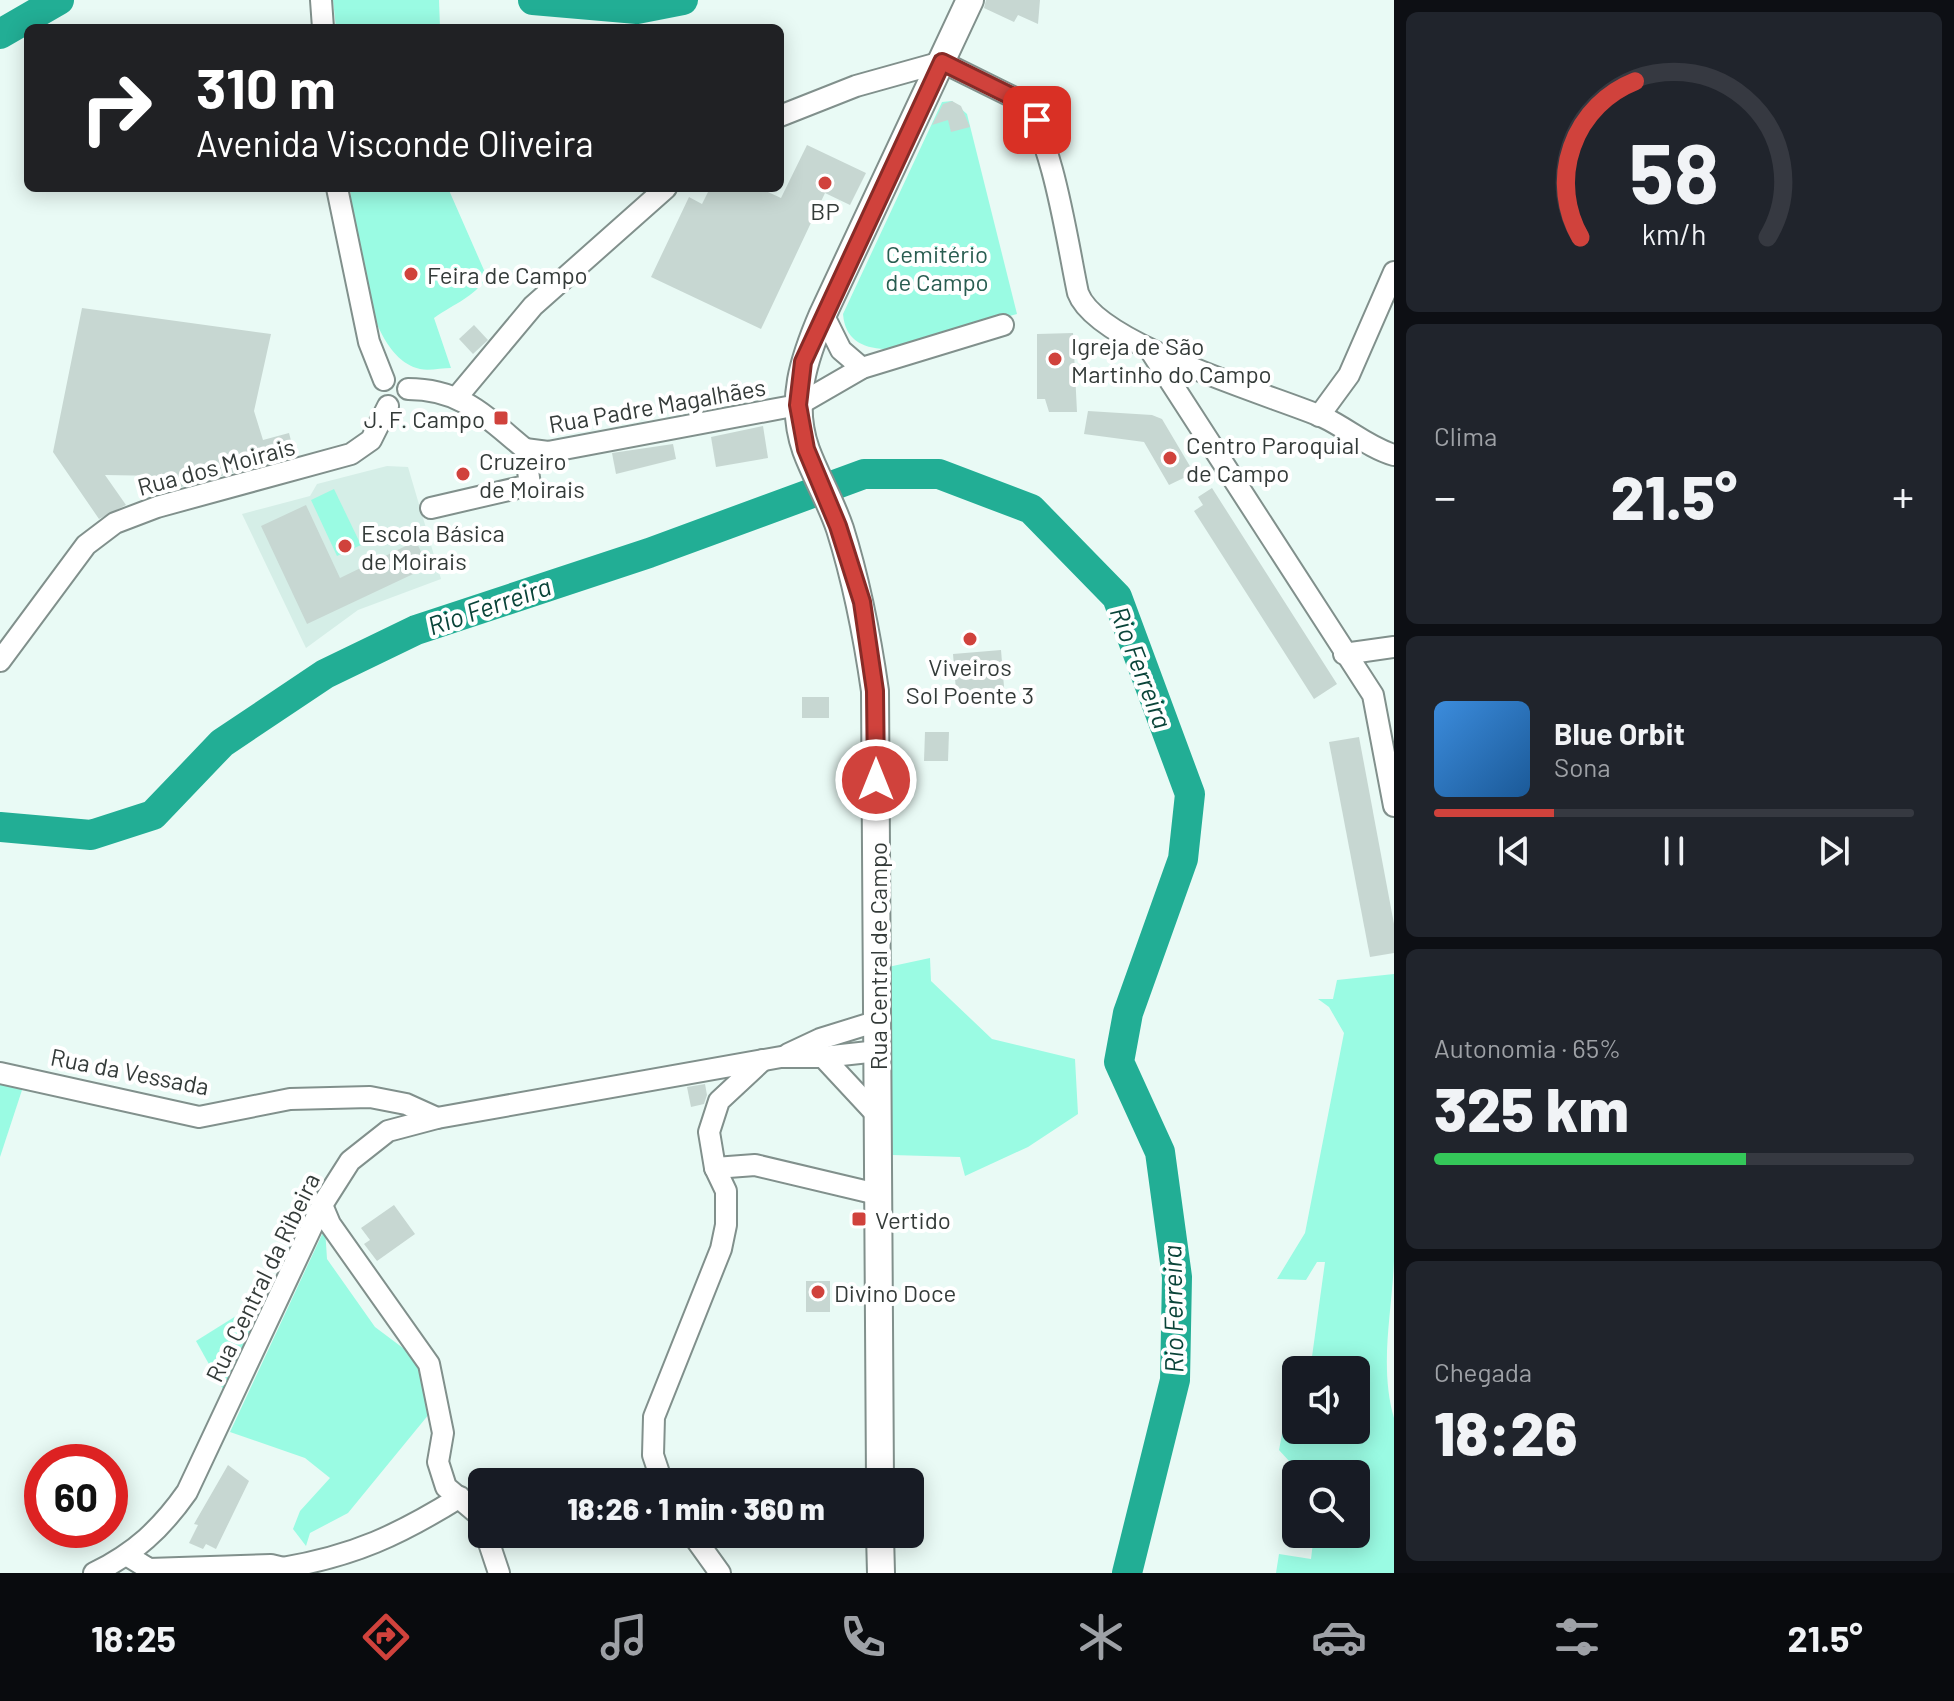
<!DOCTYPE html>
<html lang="pt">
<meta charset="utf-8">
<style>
body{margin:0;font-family:Barlow,sans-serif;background:#20242c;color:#f1f3f6;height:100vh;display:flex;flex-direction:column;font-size:30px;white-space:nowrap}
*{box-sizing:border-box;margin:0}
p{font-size:26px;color:#9ea1a6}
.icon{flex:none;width:44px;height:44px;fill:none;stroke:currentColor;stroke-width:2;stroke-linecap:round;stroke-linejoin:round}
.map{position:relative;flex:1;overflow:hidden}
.details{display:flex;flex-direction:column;gap:12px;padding:12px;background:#0d0f14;width:560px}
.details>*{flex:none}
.banner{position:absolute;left:24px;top:24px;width:760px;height:168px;border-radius:12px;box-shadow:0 4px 20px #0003;background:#202124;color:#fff;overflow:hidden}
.fabs{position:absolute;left:1282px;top:1356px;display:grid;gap:16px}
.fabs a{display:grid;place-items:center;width:88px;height:88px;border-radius:12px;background:#171b24;box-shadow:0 4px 20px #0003;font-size:40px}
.speed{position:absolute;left:24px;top:1444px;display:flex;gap:16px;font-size:40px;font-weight:700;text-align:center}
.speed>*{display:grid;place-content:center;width:104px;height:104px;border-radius:50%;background:#171b24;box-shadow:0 4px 20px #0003;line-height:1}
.speed .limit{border:12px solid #d22;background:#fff;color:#111}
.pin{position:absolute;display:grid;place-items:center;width:68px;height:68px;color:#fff;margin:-34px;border-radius:16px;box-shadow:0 4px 12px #0006}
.me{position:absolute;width:88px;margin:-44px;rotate:0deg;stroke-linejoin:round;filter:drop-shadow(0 0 6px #0008)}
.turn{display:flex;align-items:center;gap:28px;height:168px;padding:0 40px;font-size:36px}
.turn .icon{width:104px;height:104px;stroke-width:2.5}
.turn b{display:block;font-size:56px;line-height:68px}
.big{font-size:60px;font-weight:800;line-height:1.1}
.details .widget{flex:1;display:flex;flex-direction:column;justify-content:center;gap:12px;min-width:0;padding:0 28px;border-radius:12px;background:#20242c}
.details .dial{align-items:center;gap:0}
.dial svg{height:208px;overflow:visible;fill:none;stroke:#363941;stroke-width:7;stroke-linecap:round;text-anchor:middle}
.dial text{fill:#f1f3f6;stroke:none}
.song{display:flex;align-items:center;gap:24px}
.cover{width:96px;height:96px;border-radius:12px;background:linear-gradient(135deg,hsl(210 70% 55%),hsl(210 70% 35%))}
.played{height:8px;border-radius:4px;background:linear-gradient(90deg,#d0423c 25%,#363941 25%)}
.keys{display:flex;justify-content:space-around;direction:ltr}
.heat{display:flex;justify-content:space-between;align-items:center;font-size:44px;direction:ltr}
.charge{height:12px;border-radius:6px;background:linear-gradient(90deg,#34c759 65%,#363941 0)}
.trip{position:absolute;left:468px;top:1468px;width:456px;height:80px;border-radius:12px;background:#171b24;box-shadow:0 4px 20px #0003;font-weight:800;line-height:80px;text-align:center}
.tab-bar{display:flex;height:128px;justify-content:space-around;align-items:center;background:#090b0e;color:#9ea1a6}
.tab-bar .icon{width:56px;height:56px}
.tab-bar .on{color:#d0423c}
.tab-bar b{font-size:36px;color:#f1f3f6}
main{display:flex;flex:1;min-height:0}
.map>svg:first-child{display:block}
.built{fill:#d5eee7}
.green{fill:#9afbe3}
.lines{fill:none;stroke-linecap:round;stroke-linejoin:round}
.river{stroke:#22ae95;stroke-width:30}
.building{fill:#c7d7d2}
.minor-casing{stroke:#81908c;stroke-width:24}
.major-casing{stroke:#81908c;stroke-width:30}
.minor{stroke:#fff;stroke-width:20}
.major{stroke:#fff;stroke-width:26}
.route-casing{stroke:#872b27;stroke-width:20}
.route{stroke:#d0423c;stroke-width:14}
.poi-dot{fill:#d0423c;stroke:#fff;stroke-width:3}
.labels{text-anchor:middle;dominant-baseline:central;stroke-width:8;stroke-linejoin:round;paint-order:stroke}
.poi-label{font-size:24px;fill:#343b39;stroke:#fff;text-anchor:start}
.park-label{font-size:24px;fill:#295d51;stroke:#fff}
.street-label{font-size:24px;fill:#343b39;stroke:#fff}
.water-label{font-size:26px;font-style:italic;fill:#0a4439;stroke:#fff}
</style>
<main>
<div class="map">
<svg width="1394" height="1573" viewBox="0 0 1394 1573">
<rect width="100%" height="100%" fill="#e9faf5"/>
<!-- built -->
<path class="built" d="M387,466L408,467L441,579L358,610L306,648L242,514L310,496L317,484Z"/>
<!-- green -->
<g class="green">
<path d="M333,0H439L440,28H336Z"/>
<path d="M952,101L967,114L1017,314L885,349C861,348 845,339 843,314L942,102Z"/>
<path d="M350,188H448L487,277C473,298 455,303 434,318L451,368C442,368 429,371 420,369C365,357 354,233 350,188Z"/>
<path d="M334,489L361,545L337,556L311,500Z"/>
<path d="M930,958L931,981L992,1039L1075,1059L1078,1114L1028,1147L965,1176L960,1157L892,1155L888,967Z"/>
<path d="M1394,974C1394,1069 1394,1165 1394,1261C1392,1313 1379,1366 1394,1418V1573H1276L1279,1554L1311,1559L1314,1534H1356V1474H1301L1279,1450L1291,1387L1296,1382V1430H1356V1370H1306L1311,1364L1325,1262H1317L1306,1280L1277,1279L1305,1233L1344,1033L1329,1007L1318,999H1333L1337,980Z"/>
<path d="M0,1079L24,1084L0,1157Z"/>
<path d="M325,1228L327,1259L375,1327L419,1360L434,1408L348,1513L310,1533L306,1546L293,1529L300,1511L330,1478L305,1458L230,1432Z"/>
<path d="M271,1294L224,1391L196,1341Z"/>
</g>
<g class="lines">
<!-- river -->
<g class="river">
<path d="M533,0L637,9L683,0"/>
<path d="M0,34L59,0"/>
<path d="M0,827L91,835L153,815L222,743L325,674L416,630L649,553L864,474H939L1031,509L1117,597L1190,794L1183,859L1128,1013L1119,1062L1160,1152L1177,1277L1175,1380L1127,1573"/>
</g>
</g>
<!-- building -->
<g class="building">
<path d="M986,0H1040L1038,24L1018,15L1014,22L984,8Z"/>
<path d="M952,101L961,106L970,127L951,132L948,120L932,125L943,104Z"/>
<path d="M807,145L866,173L850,205L825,193L761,329L651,277L689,197L702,204L710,188H759L781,198Z"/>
<path d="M82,308L271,334L254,411L263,440L289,433L295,456L166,491L162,476L105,475L126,505L99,519L53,452Z"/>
<path d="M474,325L488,340L473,354L459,339Z"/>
<path d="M1073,333L1077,412H1049L1045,399H1037V334Z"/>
<path d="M1088,411L1152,415L1162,419L1194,473L1169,485L1144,442L1084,434Z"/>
<path d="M763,426L768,458L716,467L711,437Z"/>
<path d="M673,444L676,459L616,474L612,453Z"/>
<path d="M1212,488L1337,684L1314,699L1194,511L1203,505L1198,497Z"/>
<path d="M306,505L340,578L416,541L428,567L307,624L261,526Z"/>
<path d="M1001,650L1005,699L957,703L953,654Z"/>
<rect x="802" y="697" width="27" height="21"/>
<path d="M925,732H949L948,761H924Z"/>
<path d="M1359,737L1394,924V953L1370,957L1329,742Z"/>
<path d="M705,1084L707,1095L704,1104L691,1107L687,1087Z"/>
<path d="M394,1205L415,1234L377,1261L364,1244L370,1240L361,1228Z"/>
<rect x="806" y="1281" width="24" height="31"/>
<path d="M228,1465L249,1481L216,1549L206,1544L203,1549L189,1543L198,1525L194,1524Z"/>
</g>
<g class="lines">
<!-- minor casing -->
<g class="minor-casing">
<g id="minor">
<path d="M321,0L323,28"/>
<path d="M780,116L856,86L942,62L1021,101C1052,131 1068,247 1078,293C1097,345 1271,395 1323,417C1347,428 1369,448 1394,455"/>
<path d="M337,188L369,342L384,380"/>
<path d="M823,314L841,350L862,368"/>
<path d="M1150,350L1373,695L1394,806"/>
<path d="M408,389C462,389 486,417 525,449L530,485L431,508"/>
<path d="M457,397L533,306L666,188"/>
<path d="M1319,416L1349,375L1394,272"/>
<path d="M525,449L548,452L798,405L862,368L1003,325"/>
<path d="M1344,654L1394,647"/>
<path d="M0,661L86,545L115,523L157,507L351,454L371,440L388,406"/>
<path d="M788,1054L820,1039L878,1021"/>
<path d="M823,1057L876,1114"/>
<path d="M0,1073L199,1117L290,1099L370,1097L406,1104L437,1118"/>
<path d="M715,1168L755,1165L877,1194"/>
<path d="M322,1205L330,1224L429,1364L443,1433L438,1462L446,1487L478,1514L482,1524"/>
<path d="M662,1482L653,1455L654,1417L721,1249L726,1225V1191L715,1168L709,1132L719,1101L763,1060"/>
<path d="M486,1534L499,1573"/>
<path d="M692,1534L720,1573"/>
<path d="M128,1556L149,1569L271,1565L296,1571"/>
<path d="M282,1568C354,1556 399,1535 460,1497"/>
<path d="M94,1573C135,1553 161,1529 187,1492L322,1205L350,1161L388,1131L437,1118L781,1057H823L878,1051"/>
</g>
</g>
<!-- major casing -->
<g class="major-casing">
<g id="major">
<path d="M880,1482L875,691C867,635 857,583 840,529C831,502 816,477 806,450C789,402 804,358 823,314L970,0"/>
<path d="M880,1534L881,1573"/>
</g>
</g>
<!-- minor -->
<use href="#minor" class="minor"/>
<!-- major -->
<use href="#major" class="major"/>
</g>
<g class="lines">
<!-- route casing -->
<g class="route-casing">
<path id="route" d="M876,780L875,691L862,602L838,526L806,449L798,405L803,362L942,62L1021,101L1037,120"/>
</g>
<!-- route -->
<use href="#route" class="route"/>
</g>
<!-- markers -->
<g class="poi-dot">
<circle cx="825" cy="183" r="8"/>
<circle cx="411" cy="274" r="8"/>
<circle cx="1055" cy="359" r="8"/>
<rect x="493" y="410" width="16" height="16" rx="4"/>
<circle cx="1170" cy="458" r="8"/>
<circle cx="463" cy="474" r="8"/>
<circle cx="345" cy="546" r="8"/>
<circle cx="970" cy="639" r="8"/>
<rect x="851" y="1211" width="16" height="16" rx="4"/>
<circle cx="818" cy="1292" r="8"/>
</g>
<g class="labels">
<!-- poi labels -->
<g class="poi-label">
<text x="825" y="210" text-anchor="middle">BP</text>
<text x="427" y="274">Feira de Campo</text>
<text x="1071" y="345">Igreja de São<tspan x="1071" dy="28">Martinho do Campo</tspan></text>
<text x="485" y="418" text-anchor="end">J. F. Campo</text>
<text x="1186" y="444">Centro Paroquial<tspan x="1186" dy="28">de Campo</tspan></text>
<text x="479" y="460">Cruzeiro<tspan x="479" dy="28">de Moirais</tspan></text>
<text x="361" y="532">Escola Básica<tspan x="361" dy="28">de Moirais</tspan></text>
<text x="970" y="666" text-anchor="middle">Viveiros<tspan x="970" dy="28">Sol Poente 3</tspan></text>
<text x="875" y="1219">Vertido</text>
<text x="834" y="1292">Divino Doce</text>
</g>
<!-- park labels -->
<g class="park-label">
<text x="937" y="253">Cemitério<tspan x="937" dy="28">de Campo</tspan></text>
</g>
<!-- street labels -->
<g class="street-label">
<text transform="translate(657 405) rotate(-10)">Rua Padre Magalhães</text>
<text transform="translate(216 466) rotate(-15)">Rua dos Moirais</text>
<text transform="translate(877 956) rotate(-90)">Rua Central de Campo</text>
<text transform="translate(130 1071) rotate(11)">Rua da Vessada</text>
<text transform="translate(262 1277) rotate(-64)">Rua Central da Ribeira</text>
</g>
<!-- water labels -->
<g class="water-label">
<text transform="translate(489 605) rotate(-19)">Rio Ferreira</text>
<text transform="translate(1142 667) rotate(69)">Rio Ferreira</text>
<text transform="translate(1172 1309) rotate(-91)">Rio Ferreira</text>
</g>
</g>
</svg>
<div class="fabs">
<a><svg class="icon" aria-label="sound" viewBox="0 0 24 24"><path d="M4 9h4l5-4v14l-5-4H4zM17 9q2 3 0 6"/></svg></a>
<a><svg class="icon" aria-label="search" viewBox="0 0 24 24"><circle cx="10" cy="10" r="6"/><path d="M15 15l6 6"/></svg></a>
</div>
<div class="speed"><div class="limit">60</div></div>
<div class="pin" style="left:1037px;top:120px;background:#d93025"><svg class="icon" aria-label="arrive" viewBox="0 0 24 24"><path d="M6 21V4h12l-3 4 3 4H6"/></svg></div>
<svg class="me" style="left:876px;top:780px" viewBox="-20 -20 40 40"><circle r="17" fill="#d0423c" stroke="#fff" stroke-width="3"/><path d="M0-11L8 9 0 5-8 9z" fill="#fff"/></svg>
<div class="trip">18:26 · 1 min · 360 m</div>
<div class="banner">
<div class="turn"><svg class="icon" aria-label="right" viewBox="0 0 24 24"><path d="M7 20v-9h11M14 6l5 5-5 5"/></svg><div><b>310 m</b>Avenida Visconde Oliveira</div></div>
</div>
</div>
<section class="details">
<div class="widget dial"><svg viewBox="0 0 100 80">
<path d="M14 69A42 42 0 1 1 86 69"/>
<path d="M14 69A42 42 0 0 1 35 9" stroke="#d0423c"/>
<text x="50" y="56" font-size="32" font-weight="700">58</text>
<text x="50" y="72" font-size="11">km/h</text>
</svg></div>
<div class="widget"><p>Clima</p>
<div class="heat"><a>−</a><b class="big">21.5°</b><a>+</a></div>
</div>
<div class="widget">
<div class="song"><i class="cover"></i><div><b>Blue Orbit</b><p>Sona</p></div></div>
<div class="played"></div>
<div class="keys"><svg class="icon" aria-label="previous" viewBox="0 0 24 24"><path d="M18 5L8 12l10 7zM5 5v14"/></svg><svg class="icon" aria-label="pause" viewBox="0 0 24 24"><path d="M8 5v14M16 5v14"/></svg><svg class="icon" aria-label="next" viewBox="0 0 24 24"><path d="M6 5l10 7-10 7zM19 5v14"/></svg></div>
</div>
<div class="widget"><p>Autonomia · 65%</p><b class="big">325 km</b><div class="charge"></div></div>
<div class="widget"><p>Chegada</p><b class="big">18:26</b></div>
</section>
</main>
<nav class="tab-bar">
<b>18:25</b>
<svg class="icon on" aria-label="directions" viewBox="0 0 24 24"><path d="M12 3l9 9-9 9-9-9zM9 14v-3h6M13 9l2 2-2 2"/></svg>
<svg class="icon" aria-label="music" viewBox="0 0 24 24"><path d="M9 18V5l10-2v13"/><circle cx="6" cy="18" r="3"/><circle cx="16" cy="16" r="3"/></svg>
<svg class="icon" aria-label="phone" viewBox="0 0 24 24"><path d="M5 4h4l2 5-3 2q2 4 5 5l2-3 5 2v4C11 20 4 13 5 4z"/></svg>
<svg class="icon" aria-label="climate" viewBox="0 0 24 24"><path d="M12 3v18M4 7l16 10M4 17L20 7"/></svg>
<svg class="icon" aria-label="car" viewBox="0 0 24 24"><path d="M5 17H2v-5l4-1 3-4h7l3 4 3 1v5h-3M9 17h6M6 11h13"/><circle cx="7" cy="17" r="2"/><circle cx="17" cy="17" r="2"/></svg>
<svg class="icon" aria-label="filters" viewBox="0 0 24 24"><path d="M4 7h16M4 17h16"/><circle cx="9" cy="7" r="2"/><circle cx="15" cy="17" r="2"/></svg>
<b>21.5°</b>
</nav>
